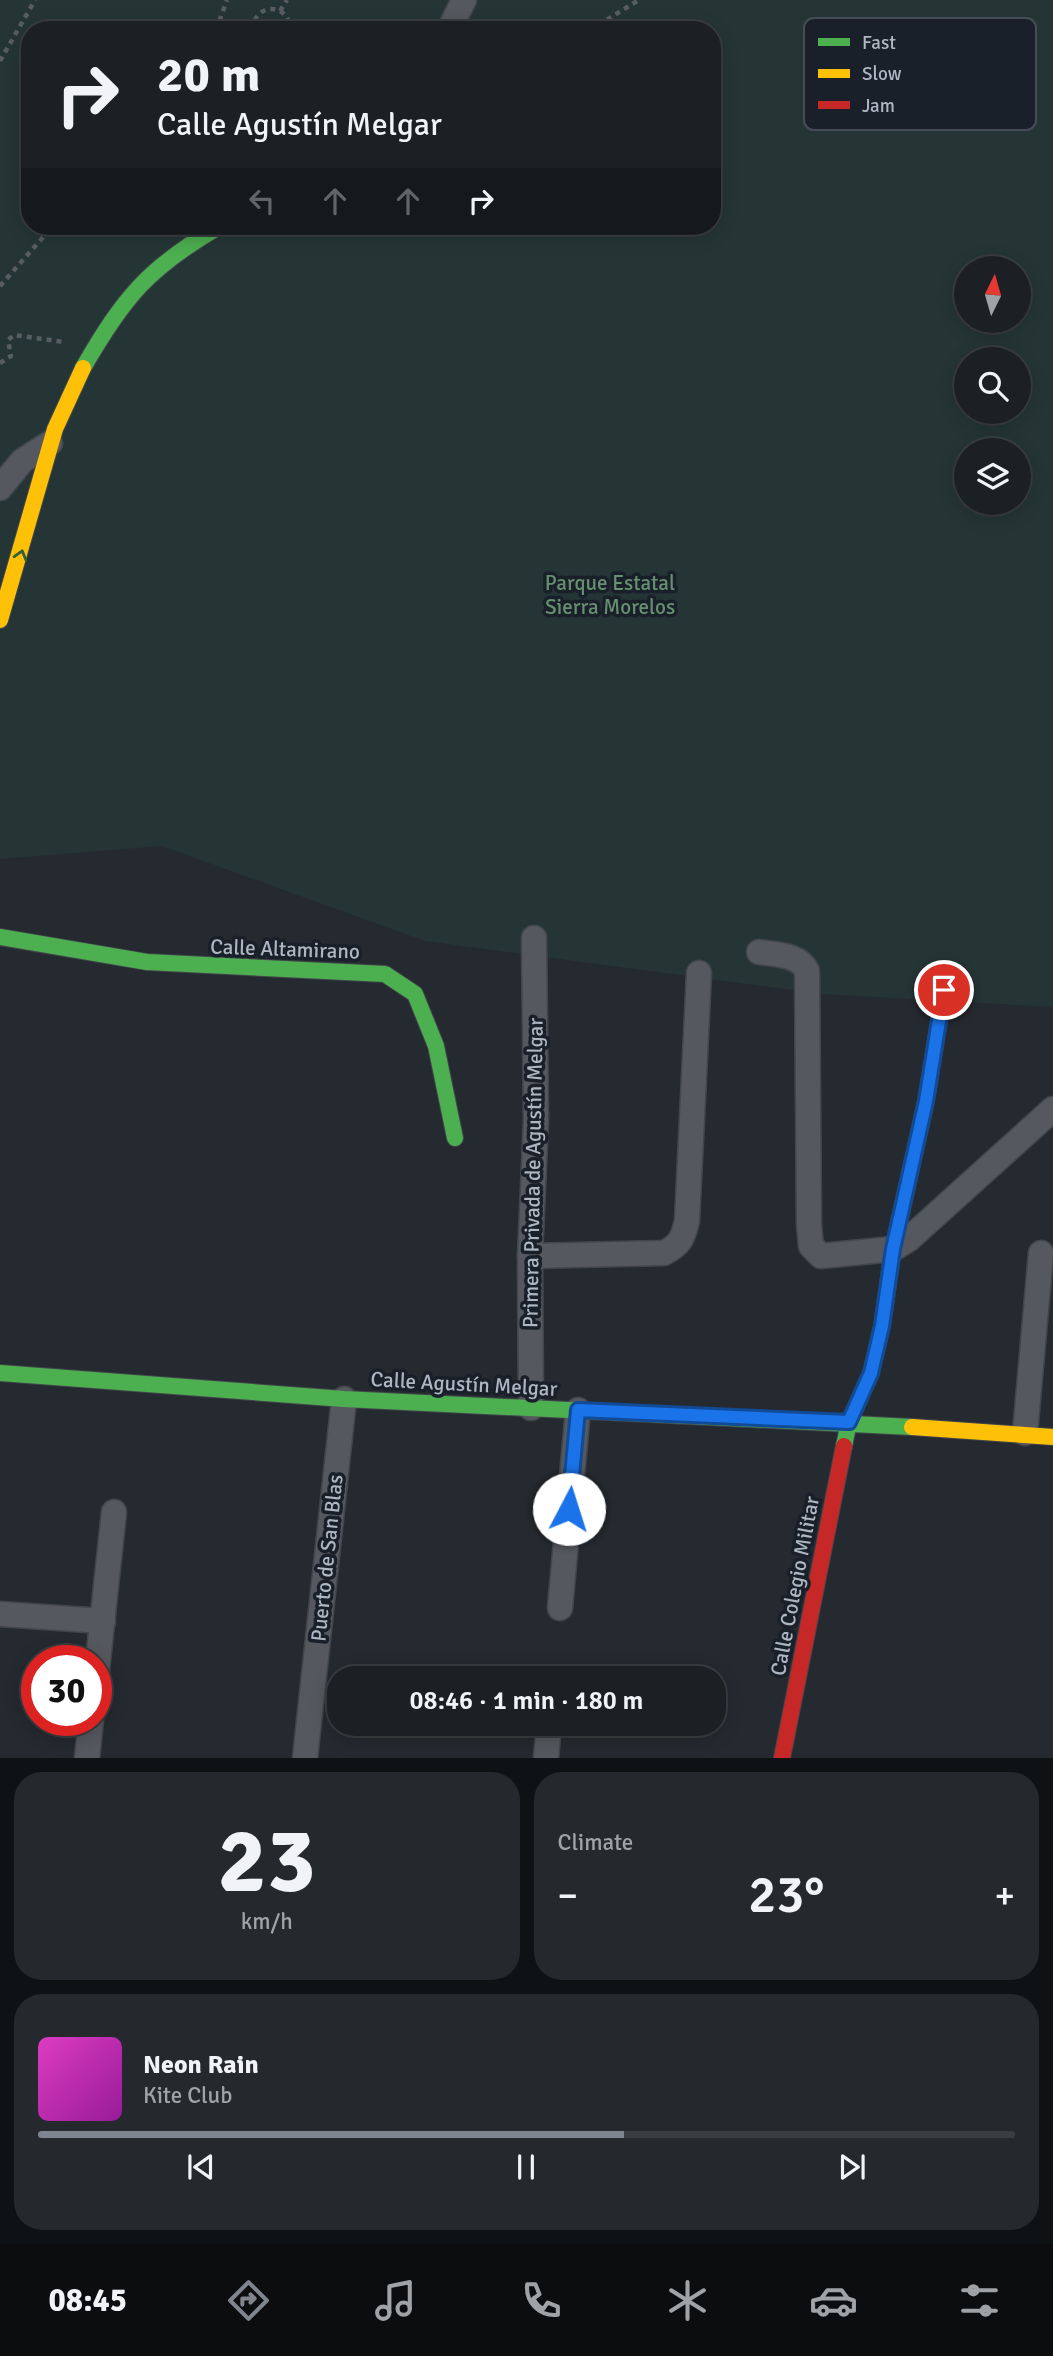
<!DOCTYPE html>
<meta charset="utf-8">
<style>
body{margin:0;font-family:Signika,sans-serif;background:#25282c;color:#f1f3f6;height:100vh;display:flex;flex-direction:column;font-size:26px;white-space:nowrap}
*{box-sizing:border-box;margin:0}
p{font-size:23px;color:#a0a3a6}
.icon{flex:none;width:38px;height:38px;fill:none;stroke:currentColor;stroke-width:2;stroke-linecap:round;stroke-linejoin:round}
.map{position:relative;height:1758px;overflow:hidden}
.drawer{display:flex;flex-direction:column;gap:14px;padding:14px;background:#0f1214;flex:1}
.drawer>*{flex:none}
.top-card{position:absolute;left:21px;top:21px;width:700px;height:214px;border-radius:28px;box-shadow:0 4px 18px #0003,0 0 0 2px #3a3e41;background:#1c2024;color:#f1f3f6;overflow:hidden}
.needle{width:46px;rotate:5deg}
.tools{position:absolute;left:954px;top:256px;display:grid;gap:14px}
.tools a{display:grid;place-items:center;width:77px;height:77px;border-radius:50%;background:#1c2024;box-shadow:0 4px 18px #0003,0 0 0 2px #3a3e41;font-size:35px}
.speed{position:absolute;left:21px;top:1645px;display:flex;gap:14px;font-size:35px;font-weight:700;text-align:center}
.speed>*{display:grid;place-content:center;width:91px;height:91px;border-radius:50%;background:#1c2024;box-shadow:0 4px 18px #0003,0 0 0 2px #3a3e41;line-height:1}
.speed .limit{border:10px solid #d22;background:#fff;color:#111}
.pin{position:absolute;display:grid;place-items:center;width:60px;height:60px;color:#fff;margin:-30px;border:4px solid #fff;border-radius:50%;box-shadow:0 2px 7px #0007}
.me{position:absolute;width:77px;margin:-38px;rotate:5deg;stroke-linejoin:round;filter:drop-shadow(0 0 5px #0008)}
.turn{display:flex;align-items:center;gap:24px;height:147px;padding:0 21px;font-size:32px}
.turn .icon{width:91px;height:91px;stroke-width:2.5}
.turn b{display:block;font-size:49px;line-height:60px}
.lanes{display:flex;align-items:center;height:66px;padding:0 21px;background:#0003;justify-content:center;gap:35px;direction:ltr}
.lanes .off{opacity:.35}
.big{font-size:52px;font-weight:600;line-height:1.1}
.drawer .card{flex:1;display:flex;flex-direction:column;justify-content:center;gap:10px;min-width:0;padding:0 24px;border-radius:28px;background:#25282c}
.drawer .dial{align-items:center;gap:0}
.dial b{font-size:91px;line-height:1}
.song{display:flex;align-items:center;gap:21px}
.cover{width:84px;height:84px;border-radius:10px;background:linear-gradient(135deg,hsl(310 70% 55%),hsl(300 70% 35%))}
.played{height:7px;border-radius:4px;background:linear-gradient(90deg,#7e858f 60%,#3a3e41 60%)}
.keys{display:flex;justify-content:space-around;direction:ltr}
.heat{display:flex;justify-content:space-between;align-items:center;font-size:38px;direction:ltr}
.drawer .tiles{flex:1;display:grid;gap:14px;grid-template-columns:1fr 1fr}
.card:last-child{grid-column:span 2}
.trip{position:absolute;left:327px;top:1666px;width:399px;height:70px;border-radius:28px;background:#1c2024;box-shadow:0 4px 18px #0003,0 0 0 2px #3a3e41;font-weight:600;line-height:70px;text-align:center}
.tab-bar{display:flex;height:112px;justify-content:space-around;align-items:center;background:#0b0d0e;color:#a0a3a6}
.tab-bar .icon{width:49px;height:49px}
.tab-bar .on{color:#7e858f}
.tab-bar b{font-size:32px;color:#f1f3f6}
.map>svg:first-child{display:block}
.green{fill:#253536;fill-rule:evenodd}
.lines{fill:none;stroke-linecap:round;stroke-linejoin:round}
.street-casing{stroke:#42464b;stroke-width:27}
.fast-casing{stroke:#42464b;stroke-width:18}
.slow-casing{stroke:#42464b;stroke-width:18}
.jam-casing{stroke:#42464b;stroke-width:18}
.path{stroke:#585d62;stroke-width:4.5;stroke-dasharray:5 5;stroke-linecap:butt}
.street{stroke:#55585e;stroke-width:24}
.fast{stroke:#4caf50;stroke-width:16}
.slow{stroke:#ffc107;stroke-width:16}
.jam{stroke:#c62828;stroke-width:16}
.oneway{stroke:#30603b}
.route-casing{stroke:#114b97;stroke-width:18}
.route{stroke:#1a73e8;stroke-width:12}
.labels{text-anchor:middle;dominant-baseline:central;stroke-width:7;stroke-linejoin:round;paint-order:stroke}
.park-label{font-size:21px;fill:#679071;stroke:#19202a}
.street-label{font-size:21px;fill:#aeb6c2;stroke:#19202a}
.key{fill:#19202a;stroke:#464d58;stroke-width:2}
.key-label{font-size:19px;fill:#aeb6c2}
</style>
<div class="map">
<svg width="1053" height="1758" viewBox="0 0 1053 1758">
<rect width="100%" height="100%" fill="#252a30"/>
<!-- green -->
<path class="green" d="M0,0H1053V1007L822,994L425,941L162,846L0,859ZM30,30H712V226H30ZM966,268H1018V320H966ZM966,359H1018V411H966ZM966,450H1018V502H966Z"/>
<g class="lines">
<!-- street casing -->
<g class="street-casing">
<g id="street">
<path d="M449,30L464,0"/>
<path d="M0,488L22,461L50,443"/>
<path d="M759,952C776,955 799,954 807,971L809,1225L811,1246L821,1256L893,1249L909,1239L1053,1109"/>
<path d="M530,1256L664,1253C680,1245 683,1238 687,1221L699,973"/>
<path d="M531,1408L530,1256L536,1119L534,938"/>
<path d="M1025,1433L1041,1253"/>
<path d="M560,1608L578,1410"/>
<path d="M0,1614L103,1621"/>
<path d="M96,1679L114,1512"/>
<path d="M87,1758L91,1720"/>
<path d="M305,1758L344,1399"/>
<path d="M546,1758L549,1724"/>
</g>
</g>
<!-- fast casing -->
<g class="fast-casing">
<g id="fast">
<path d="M83,368C124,297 148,268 220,226"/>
<path d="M0,937L147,962L385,974L415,994L436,1046L455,1138"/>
<path d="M0,1373L344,1399L912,1427"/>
<path d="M844,1446L849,1422L871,1373L882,1326L893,1249L926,1101L944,990"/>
</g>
</g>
<!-- slow casing -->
<g class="slow-casing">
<g id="slow">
<path d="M0,620L55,429L83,368"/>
<path d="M912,1427L1053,1437"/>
</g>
</g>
<!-- jam casing -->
<g class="jam-casing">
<path id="jam" d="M782,1758L844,1446"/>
</g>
<!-- path -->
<g class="path">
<path d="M280,11L287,0"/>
<path d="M216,30L227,0"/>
<path d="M253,30C253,2 290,2 290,30"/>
<path d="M590,30L639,0"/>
<path d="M0,61L35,0"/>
<path d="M0,286L45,235L69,226"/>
<path d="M0,363L11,356L8,340L14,335L64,342"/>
</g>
<!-- street -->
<use href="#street" class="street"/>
<!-- fast -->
<use href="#fast" class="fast"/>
<!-- slow -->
<use href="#slow" class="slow"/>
<!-- jam -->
<use href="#jam" class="jam"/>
</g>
<!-- one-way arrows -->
<defs><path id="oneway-chevron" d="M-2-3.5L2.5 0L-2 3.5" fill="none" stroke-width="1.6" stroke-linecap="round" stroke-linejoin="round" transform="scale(1.75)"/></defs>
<use class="oneway" href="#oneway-chevron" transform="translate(21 555) rotate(-74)"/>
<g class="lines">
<!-- route casing -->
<g class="route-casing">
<path id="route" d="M569,1509L578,1410L849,1422L871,1373L882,1326L893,1249L926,1101L944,990"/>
</g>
<!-- route -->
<use href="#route" class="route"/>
</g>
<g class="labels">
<!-- park labels -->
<g class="park-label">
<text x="610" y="583">Parque Estatal<tspan x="610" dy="24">Sierra Morelos</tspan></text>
</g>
<!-- street labels -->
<g class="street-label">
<text transform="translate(285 949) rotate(2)">Calle Altamirano</text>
<text transform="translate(533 1173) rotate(-89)">Primera Privada de Agustín Melgar</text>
<text transform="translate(464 1384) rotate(3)">Calle Agustín Melgar</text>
<text transform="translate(327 1558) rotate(-84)">Puerto de San Blas</text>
<text transform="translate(795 1586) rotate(-79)">Calle Colegio Militar</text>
</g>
</g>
<!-- legend -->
<rect x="804" y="18" width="232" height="112" rx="10" class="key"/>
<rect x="818" y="38" width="32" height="8" fill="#4caf50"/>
<rect x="818" y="69" width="32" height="9" fill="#ffc107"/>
<rect x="818" y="101" width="32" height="8" fill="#c62828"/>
<g class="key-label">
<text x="862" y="49">Fast</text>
<text x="862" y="80">Slow</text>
<text x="862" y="112">Jam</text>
</g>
</svg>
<div class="tools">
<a><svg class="needle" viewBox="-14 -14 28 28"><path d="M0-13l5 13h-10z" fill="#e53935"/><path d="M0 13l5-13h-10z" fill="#a0a3a6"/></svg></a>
<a><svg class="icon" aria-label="search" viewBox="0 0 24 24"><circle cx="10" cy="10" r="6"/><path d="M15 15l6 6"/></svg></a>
<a><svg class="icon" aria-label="layers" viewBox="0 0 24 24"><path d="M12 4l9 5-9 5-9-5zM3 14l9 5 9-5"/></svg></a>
</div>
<div class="speed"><div class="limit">30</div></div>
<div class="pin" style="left:944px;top:990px;background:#d93025"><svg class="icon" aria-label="arrive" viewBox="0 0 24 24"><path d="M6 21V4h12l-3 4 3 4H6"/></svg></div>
<svg class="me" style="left:569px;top:1509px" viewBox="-20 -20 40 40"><circle r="19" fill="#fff"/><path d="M0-13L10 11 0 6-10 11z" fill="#1a73e8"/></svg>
<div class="trip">08:46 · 1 min · 180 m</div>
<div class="top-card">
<div class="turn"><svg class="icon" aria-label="right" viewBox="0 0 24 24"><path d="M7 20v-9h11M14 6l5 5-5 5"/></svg><div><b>20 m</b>Calle Agustín Melgar</div></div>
<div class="lanes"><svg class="icon off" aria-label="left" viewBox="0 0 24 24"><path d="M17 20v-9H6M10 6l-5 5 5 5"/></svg><svg class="icon off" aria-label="ahead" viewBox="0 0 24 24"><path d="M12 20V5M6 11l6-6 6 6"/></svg><svg class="icon off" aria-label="ahead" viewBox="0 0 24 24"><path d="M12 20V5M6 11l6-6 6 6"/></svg><svg class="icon" aria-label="right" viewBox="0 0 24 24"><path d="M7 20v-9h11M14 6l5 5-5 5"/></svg></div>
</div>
</div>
<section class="drawer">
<div class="tiles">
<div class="card dial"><b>23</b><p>km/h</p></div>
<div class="card"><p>Climate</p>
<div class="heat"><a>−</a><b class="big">23°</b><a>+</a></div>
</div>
<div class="card">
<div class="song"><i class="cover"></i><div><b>Neon Rain</b><p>Kite Club</p></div></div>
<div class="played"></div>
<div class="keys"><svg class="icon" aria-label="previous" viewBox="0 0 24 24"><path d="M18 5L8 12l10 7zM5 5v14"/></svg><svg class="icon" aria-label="pause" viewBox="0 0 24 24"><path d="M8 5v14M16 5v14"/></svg><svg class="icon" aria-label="next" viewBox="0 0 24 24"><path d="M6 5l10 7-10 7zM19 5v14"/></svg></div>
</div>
</div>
</section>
<nav class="tab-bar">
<b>08:45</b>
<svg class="icon on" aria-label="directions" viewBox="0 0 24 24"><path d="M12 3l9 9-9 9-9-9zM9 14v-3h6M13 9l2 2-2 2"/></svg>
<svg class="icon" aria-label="music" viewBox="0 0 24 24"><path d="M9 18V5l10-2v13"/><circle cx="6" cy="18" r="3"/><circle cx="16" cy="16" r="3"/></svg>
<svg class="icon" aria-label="phone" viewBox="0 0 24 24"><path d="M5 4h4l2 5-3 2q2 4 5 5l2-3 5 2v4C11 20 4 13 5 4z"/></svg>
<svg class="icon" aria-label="climate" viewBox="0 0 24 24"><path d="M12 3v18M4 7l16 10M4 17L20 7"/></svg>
<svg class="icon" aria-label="car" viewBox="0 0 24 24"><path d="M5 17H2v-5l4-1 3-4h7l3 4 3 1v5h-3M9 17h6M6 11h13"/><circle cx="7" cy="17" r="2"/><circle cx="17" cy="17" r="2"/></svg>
<svg class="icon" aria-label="filters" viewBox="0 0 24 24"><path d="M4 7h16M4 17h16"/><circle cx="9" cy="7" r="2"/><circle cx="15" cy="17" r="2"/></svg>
</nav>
